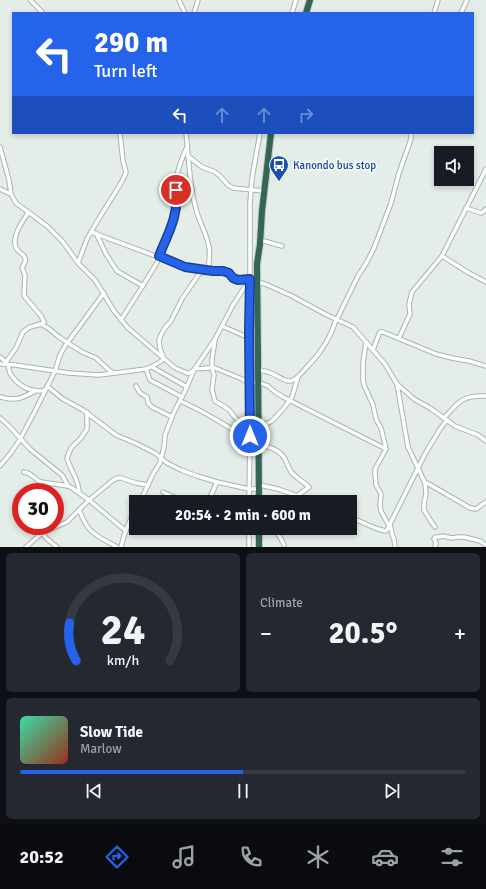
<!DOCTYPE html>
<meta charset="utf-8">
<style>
body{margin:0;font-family:Signika,sans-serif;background:#242831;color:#f1f3f6;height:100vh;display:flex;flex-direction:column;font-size:15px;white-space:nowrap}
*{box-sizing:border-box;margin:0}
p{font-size:13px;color:#9ea1a6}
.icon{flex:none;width:22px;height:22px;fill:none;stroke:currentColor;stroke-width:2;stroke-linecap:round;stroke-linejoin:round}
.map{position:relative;height:547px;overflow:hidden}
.details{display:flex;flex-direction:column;gap:6px;padding:6px;background:#0d0f14;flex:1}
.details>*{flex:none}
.banner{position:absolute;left:12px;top:12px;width:462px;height:122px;border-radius:0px;box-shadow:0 2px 6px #0003;background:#2563eb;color:#fff;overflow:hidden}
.fabs{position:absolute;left:434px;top:146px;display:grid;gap:8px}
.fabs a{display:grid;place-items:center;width:40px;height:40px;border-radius:0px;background:#171b24;box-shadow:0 2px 6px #0003;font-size:20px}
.speed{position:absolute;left:12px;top:483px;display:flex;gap:8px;font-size:20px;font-weight:700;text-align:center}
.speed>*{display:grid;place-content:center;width:52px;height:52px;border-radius:50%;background:#171b24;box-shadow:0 2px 6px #0003;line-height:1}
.speed .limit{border:6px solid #d22;background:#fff;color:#111}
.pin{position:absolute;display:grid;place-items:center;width:34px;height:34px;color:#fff;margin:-17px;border:2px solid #fff;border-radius:50%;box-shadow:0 1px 4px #0007}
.me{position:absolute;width:44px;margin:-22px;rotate:0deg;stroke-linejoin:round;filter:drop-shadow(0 0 3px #0008)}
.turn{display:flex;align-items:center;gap:14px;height:84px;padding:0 16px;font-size:18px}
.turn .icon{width:52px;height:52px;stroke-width:2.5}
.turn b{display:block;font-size:28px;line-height:34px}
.lanes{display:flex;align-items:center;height:38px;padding:0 16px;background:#0003;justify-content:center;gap:20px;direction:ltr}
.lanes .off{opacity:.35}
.big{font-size:30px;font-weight:700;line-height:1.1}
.details .widget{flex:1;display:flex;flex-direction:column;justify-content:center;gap:6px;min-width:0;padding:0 14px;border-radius:6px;background:#242831}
.details .dial{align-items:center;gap:0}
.dial svg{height:104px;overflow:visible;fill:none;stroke:#363941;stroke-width:7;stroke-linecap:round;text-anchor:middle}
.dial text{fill:#f1f3f6;stroke:none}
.song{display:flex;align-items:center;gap:12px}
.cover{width:48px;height:48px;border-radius:6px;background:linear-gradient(135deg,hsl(160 70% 55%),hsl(10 70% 35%))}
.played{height:4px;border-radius:2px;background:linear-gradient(90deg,#2563eb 50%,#363941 50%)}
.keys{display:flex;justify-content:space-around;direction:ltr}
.heat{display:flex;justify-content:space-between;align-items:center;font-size:22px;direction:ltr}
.details .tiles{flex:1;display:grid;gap:6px;grid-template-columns:1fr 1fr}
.widget:last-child{grid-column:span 2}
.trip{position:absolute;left:129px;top:495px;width:228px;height:40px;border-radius:0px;background:#171b24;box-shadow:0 2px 6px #0003;font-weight:700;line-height:40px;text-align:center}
.menu{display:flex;height:64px;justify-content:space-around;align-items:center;background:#090b0e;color:#9ea1a6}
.menu .icon{width:28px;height:28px}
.menu .on{color:#2563eb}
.menu b{font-size:18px;color:#f1f3f6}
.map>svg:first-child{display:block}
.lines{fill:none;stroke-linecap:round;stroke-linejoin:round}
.street-casing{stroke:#a8b5af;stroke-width:5.5}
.highway-casing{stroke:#c2c9c6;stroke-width:8}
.street{stroke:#fff;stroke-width:3.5}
.highway{stroke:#356557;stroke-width:6}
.route-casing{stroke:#184099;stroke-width:10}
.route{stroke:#2563eb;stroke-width:7}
.labels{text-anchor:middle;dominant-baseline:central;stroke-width:3.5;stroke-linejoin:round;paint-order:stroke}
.transit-label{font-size:11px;fill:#164399;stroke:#f5f9f7;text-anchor:start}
</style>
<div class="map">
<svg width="486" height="547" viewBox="0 0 486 547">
<rect width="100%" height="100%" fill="#e5ede9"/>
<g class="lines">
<!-- street casing -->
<g class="street-casing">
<g id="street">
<path d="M30,0L43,13"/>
<path d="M179,0L185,13"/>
<path d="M194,13L198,0"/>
<path d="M292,13L296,0"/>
<path d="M434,13L438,0"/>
<path d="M461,13L467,0"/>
<path d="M186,133C189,158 189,185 196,209C199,222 207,234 209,247C211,255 207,263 210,271"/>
<path d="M0,147L9,180L11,194L16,203L47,226L63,242L78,263L95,280L100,288L114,311L128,328L175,368L187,373H190L194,370"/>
<path d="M188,156L202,167L215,172L221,177L228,185L233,188L264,191"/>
<path d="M0,189L11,194"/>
<path d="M466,208L481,213L483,212L486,209"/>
<path d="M91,232L185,267L213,271H223L229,273L233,278L238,280L250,279L257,282L265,284L290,295L327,315L353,327L385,364L397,384L408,447L425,483H427L470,508L476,509L486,502"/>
<path d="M96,233L106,254L117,271L143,286"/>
<path d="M260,240L282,246"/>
<path d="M442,256L469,273L486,282"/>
<path d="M159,257C165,242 173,228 176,213C178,202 175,192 176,182C177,170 182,158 187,147"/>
<path d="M78,263L87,239L95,225L121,183L125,175L126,172L123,161L120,133"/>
<path d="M337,319L358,276L367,262L374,248L391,203L399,173L411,139V133"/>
<path d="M121,320C134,299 148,279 160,257"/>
<path d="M41,324L48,328L59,337L68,343L82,352L96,358L110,371L114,373"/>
<path d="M222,326L249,338"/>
<path d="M399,338L410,314L409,304L412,292L442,256L486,169"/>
<path d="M215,340L212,359V368L214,375L212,390L215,401C219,404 225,406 229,410C237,419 236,423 250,423"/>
<path d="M366,342L363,363V380L364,385L373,405L376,419L381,428L386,449L375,469V473L376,485L381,494L380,506L381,511L388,524H390L392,534L394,539L395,547"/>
<path d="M373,350L379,334L380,332H383L436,354L452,358L469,361L486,366"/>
<path d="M0,357C2,359 5,361 7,363C9,366 9,370 10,373C17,385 31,394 45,390"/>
<path d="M6,362L16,348L23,332L30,327L41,324L44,322L41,316L25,297L24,295L25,275L22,268C32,252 16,256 15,244C14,233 22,222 28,213"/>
<path d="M0,364L15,365L69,373L99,375L146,369C153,366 158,364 164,359L160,349L159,340L161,335L164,329L171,321L182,299L199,274L200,273L211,272"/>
<path d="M152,367L187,387"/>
<path d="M195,368C202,370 208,367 215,368L242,379L250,384L258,382L268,386L275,392L283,397L386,449"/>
<path d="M146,369L150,380L182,397"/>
<path d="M258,370C262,371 267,371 271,373C277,375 284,382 291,381C297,379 301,374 305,369C319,355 331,338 336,319"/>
<path d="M397,384L414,399L430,408L455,426L478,435L486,441"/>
<path d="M47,386L63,399L83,410L116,435L135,443L155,453L167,463L181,470L197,476L217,482L249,489H259"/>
<path d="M136,386L140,393L147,397L148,403L152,407L172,417"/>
<path d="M0,397C15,401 21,399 35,391"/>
<path d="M180,401C200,409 218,421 237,432C242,434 245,439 250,441"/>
<path d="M0,418L8,425L30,449L62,475L68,486"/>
<path d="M444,418C459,402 462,395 486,396"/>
<path d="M259,425L268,423L272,421L284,408L292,397L298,377"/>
<path d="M258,445C269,446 279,449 285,459C287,464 289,469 292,473C297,478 304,482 309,487L297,496"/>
<path d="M0,466L10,454L19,441L34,413L55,371L60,355L65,346L104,293"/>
<path d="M24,472C32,473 34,479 41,482L68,486L72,488L89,500L126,531"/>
<path d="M425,483L426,494L424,503V510L432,523L435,527"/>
<path d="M259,485L278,489L315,502"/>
<path d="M79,492C79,480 70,470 67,458L71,448L81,438L87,429V412"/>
<path d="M163,492L184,502"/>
<path d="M140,502L153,474L160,463L164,447L165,435L174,412L185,391L194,370L215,339L233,305L244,288L250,282"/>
<path d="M208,502L217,482"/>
<path d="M249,502L250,436V203L252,178L260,133"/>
<path d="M79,510C83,519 87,529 95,534C101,539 110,543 117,547"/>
<path d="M350,517L375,528L385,531L387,530L425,454L440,429L447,420"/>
<path d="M249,528V547"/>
<path d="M273,528L280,537L284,545"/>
<path d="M42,533L46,538L57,547"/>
<path d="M26,547L42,533L67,522L89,500L112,481L117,478H121L136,483L148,485"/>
<path d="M121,547C124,534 129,521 136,509"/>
<path d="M435,547L436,543L434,539L435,537H439L443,536L452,538L459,537H464L480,541L486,545"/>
</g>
</g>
<!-- highway casing -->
<g class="highway-casing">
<g id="highway">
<path d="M306,13L310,0"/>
<path d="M259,502L258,360L257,264L260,244L262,211L271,133"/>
<path d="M259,547V528"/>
</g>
</g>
<!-- street -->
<use href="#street" class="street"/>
<!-- highway -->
<use href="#highway" class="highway"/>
</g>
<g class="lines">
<!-- route casing -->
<g class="route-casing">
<path id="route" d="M176,190C179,216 168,233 159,256L185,267L213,271H223L229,273L233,278L238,280L250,279L249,330L250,436"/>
</g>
<!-- route -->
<use href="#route" class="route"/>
</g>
<!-- icons -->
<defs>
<g id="bus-pin" transform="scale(1)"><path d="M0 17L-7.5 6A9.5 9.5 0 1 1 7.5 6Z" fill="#1a4fb4" stroke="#f5f9f7"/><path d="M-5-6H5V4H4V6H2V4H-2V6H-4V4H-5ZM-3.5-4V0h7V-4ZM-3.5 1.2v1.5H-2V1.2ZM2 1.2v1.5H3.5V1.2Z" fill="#fff"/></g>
</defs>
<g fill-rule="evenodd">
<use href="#bus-pin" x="279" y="165"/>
</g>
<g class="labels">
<!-- transit labels -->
<g class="transit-label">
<text x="293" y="165">Kanondo bus stop</text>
</g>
</g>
</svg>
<div class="fabs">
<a><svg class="icon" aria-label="sound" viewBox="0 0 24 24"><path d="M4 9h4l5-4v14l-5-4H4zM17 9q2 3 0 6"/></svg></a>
</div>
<div class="speed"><div class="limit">30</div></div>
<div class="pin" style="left:176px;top:190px;background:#d93025"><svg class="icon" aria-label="arrive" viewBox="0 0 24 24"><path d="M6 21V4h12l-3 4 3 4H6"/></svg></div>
<svg class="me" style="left:250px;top:436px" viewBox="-20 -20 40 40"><circle r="17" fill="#2563eb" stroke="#fff" stroke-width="3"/><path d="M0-11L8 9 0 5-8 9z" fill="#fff"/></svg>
<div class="trip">20:54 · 2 min · 600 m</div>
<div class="banner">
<div class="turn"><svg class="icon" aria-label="left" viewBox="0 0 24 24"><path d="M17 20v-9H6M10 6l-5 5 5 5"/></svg><div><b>290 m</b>Turn left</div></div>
<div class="lanes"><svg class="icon" aria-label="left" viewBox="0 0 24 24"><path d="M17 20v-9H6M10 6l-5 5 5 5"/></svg><svg class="icon off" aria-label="ahead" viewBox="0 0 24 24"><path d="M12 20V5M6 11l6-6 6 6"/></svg><svg class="icon off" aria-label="ahead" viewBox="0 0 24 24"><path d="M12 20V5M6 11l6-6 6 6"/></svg><svg class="icon off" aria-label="right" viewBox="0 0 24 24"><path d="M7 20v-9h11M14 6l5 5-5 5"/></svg></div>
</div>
</div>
<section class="details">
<div class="tiles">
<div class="widget dial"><svg viewBox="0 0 100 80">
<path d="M14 69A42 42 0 1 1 86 69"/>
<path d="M14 69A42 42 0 0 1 9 40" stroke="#2563eb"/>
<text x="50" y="56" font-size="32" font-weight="700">24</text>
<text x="50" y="72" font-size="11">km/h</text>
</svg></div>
<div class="widget"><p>Climate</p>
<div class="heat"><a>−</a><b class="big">20.5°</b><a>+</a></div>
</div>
<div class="widget">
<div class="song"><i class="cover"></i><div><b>Slow Tide</b><p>Marlow</p></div></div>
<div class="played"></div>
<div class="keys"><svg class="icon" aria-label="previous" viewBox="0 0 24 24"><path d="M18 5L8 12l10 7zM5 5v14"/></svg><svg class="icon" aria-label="pause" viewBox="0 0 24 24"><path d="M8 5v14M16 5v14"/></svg><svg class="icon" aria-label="next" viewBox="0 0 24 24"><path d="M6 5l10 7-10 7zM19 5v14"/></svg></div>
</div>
</div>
</section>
<nav class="menu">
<b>20:52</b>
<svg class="icon on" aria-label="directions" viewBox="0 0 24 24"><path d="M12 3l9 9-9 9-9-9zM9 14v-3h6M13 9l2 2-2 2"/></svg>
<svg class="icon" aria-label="music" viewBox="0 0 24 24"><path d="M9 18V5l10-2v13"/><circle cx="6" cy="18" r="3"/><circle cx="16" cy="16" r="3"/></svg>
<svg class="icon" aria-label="phone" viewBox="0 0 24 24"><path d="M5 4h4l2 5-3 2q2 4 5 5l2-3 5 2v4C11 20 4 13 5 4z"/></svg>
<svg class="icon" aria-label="climate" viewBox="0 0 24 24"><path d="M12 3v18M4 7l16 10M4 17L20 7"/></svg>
<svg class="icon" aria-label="car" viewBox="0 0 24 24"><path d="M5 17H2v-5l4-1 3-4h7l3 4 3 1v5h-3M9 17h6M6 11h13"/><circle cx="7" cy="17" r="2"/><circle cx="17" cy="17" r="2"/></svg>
<svg class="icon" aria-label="filters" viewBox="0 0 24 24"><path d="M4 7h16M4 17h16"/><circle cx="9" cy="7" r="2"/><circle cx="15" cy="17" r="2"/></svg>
</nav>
